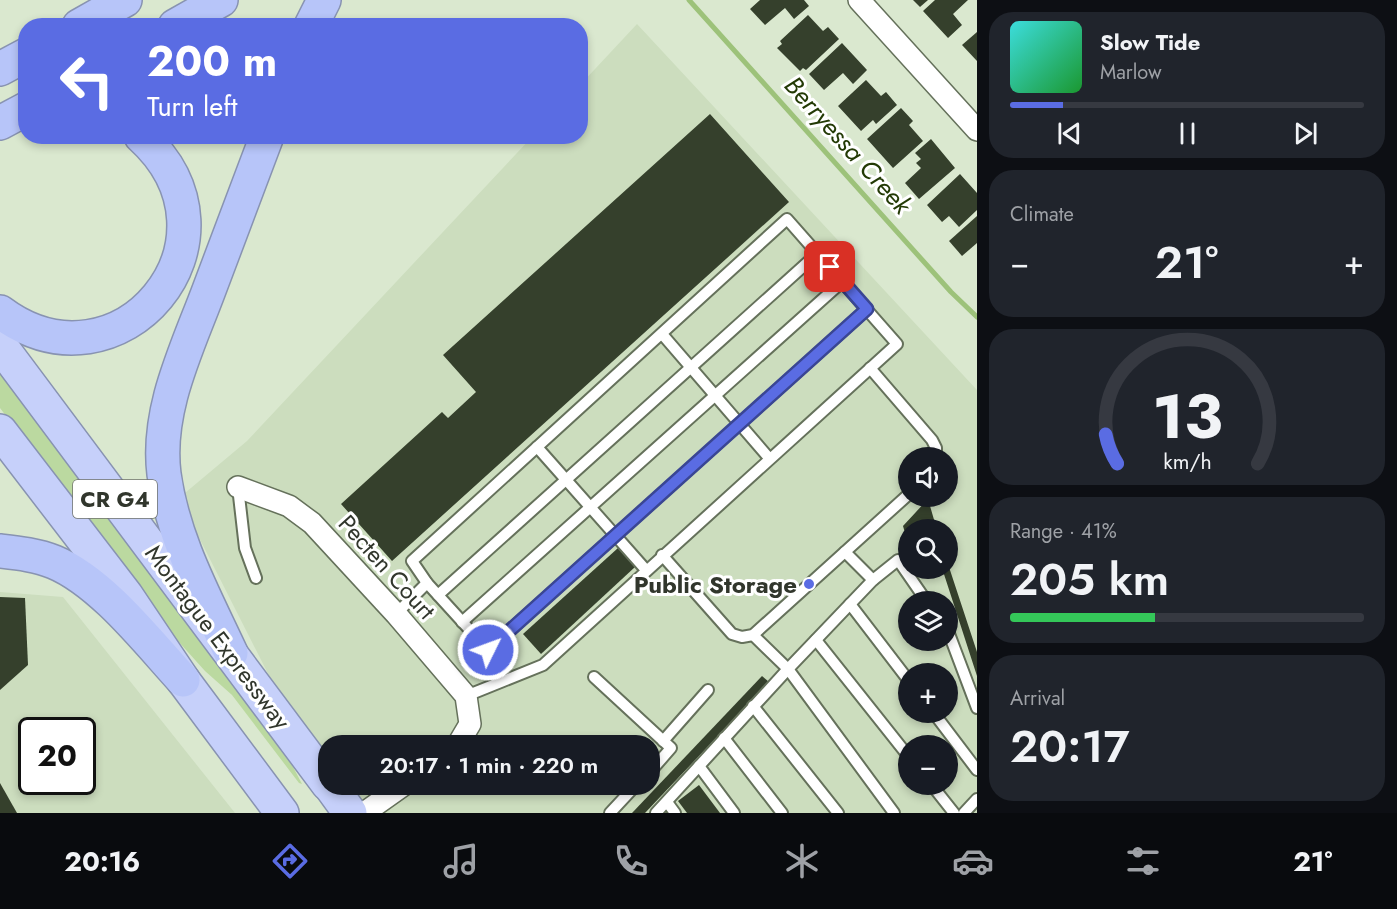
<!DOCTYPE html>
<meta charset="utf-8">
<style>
body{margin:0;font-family:Jost,sans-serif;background:#20242c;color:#f1f3f6;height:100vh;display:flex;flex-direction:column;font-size:22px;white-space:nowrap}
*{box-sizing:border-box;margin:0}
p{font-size:20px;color:#9ea1a6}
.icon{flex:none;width:33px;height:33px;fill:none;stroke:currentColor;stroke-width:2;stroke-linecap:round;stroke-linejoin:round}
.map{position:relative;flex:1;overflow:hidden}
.details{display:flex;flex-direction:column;gap:12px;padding:12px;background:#0d0f14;width:420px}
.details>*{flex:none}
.banner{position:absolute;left:18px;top:18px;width:570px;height:126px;border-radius:24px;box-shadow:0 3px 9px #0003;background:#5a6ce3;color:#fff;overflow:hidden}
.tools{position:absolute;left:898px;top:447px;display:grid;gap:12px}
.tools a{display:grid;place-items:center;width:60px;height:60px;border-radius:50%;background:#171b24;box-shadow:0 3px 9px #0003;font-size:30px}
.speed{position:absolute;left:18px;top:717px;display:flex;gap:12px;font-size:30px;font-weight:700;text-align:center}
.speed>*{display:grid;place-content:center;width:78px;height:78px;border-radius:50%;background:#171b24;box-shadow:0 3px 9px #0003;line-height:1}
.speed .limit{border:3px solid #111;border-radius:9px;background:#fff;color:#111}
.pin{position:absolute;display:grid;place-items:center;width:51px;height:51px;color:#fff;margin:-26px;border-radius:12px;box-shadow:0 3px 9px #0006}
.me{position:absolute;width:66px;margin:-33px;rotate:48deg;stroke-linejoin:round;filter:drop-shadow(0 0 4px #0008)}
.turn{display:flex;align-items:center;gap:21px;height:126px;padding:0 30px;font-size:27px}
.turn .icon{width:78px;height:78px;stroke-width:2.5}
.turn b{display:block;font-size:42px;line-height:51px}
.big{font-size:45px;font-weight:600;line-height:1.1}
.details .tile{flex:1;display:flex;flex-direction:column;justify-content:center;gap:9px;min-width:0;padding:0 21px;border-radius:24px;background:#20242c}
.details .dial{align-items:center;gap:0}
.dial svg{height:156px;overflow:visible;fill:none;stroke:#363941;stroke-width:7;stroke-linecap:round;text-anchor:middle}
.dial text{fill:#f1f3f6;stroke:none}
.song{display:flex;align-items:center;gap:18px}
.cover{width:72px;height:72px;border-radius:9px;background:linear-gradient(135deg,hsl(180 70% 55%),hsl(130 70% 35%))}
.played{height:6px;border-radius:3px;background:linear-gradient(90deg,#5a6ce3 15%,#363941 15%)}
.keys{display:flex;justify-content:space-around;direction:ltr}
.heat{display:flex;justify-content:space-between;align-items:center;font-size:33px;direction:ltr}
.charge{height:9px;border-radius:4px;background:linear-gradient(90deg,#34c759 41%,#363941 0)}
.trip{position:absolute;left:318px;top:735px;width:342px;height:60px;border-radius:24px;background:#171b24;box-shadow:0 3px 9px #0003;font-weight:600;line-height:60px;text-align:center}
.dock{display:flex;height:96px;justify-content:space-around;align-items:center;background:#090b0e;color:#9ea1a6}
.dock .icon{width:42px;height:42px}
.dock .on{color:#5a6ce3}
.dock b{font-size:27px;color:#f1f3f6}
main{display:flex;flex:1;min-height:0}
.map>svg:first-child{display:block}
.built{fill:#ccddbe;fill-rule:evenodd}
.green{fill:#bbd9a0}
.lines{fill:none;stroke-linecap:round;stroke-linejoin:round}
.stream{stroke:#9dc27a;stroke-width:5}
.building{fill:#35402c}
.service-casing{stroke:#65715b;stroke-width:14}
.minor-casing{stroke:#65715b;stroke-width:24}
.trunk-casing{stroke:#8893b1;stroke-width:36}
.motorway-casing{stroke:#8893b1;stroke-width:36}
.service{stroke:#fff;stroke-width:10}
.minor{stroke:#fff;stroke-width:21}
.trunk{stroke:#c6d0fa;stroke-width:33}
.motorway{stroke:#b7c5f9;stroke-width:33}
.route-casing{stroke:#3a4694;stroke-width:15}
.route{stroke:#5a6ce3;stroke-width:10}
.poi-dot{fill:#5a6ce3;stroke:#fff;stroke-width:2}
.labels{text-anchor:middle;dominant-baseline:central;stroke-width:6;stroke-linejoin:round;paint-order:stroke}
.shield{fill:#fff;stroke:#6f726b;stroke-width:1.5}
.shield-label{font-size:22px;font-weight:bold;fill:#31362c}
.street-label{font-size:24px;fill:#31362c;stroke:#fff}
.poi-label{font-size:24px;font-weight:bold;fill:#31362c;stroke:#fff;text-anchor:end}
.water-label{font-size:26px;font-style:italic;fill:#233a05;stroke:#fff}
</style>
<main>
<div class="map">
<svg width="977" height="813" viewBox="0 0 977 813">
<rect width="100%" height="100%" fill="#dae8cf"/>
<!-- built -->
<g class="built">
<path d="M637,24L977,390V813H368L345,785L650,784V746H328V765L291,719L179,498L247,441L532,137L580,136L581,84ZM909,458H948V496H909ZM909,530H948V568H909ZM909,602H948V640H909ZM909,674H948V712H909ZM909,746H948V784H909Z"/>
<path d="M0,592L63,597L235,813H0ZM32,730H82V782H32Z"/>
</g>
<!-- green -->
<path class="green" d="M0,361L196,636L292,765L302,784L299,783L232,695L205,671L169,631L0,408Z"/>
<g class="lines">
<!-- stream -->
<path class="stream" d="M689,0L951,292L977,317"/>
</g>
<!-- building -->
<g class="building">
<path d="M760,0H804L809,6L794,19L785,8L765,25L750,9Z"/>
<path d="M913,0H928L920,7Z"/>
<path d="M935,0H968L953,14L962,25L948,38L923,11Z"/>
<path d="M808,15L823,31L828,27L839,39L806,70L803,68L800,71L777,48L782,44L780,41Z"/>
<path d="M977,32V61L962,45Z"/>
<path d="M842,43L867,70L853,84L843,73L824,90L809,74Z"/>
<path d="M866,80L881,96L886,92L897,105L876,124L873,120L861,131L838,106Z"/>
<path d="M901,108L913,121L909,125L923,141L893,168L867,139Z"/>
<path d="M710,114L789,202L392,561L341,504L442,412L448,418L476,392L443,355Z"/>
<path d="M931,139L955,168L919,199L905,183L921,168L916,163L921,159L915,153Z"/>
<path d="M960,174L977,193V210L959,227L949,216L942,222L927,205Z"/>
<path d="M977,216V243L962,256L949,241Z"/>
<path d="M928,499L937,530H909L908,543L903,526Z"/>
<path d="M618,548L635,567L541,654L523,634Z"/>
<path d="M948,564L977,652V676L942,568H948Z"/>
<path d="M0,597L25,598L28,665L0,690Z"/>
<path d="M762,676L769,682L645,813H632Z"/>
<path d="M0,783L17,813H0Z"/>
<path d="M699,785L720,813H687L678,801Z"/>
</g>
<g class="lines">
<!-- service casing -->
<g class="service-casing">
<g id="service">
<path d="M662,334L769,458"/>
<path d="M870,368L932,440L936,448V458"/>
<path d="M537,447L646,570"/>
<path d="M238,487L245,548L256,578"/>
<path d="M845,552L873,580"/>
<path d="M662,555L732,634L742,637L753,635L909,494"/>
<path d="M438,595L818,253"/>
<path d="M850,604L909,681"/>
<path d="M396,614L427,583"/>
<path d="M462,622L843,281"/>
<path d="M948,631L977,708"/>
<path d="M753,635L788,669L894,813"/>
<path d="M816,640L909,757"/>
<path d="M594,677L671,748L650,772"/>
<path d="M466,696L543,665L897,344L787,219L412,561L427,583L488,650L867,309"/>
<path d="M753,706L838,813"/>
<path d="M933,712L977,770"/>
<path d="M724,738L782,813"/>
<path d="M663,741L708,690"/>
<path d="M699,766L734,813"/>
<path d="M931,784L954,813"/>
<path d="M667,802L675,813"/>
<path d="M610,813L637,784"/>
<path d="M656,813L788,669L873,580L898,560L927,602"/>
<path d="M964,813L977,799"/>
</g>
</g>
<!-- minor casing -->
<g class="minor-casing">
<g id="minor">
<path d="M859,0L977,130"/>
<path d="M238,487L289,506L312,523L396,614L466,696L470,724L457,746"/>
<path d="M364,813L405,784"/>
</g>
</g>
<!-- trunk casing -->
<g class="trunk-casing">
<g id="trunk">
<path d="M0,345L328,784"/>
<path d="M0,431L126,595L183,680L282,813"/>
<path d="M329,784L350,813"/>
</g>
</g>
<!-- motorway casing -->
<g class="motorway-casing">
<g id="motorway">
<path d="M79,26L125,0"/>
<path d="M175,26L221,0"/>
<path d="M311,26L324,0"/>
<path d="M0,69L26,55"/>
<path d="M0,123L26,109"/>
<path d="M0,312C119,401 255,240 141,136"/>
<path d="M0,551C18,553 37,555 54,562C102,582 148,642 183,680"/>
<path d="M231,653C204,595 173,539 164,474C156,410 187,349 209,290C228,239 247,188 267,136"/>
</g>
</g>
<!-- service -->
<use href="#service" class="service"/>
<!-- minor -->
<use href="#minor" class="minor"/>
<!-- trunk -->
<use href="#trunk" class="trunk"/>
<!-- motorway -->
<use href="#motorway" class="motorway"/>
</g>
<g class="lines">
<!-- route casing -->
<g class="route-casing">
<path id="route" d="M488,650L867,309L830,267"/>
</g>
<!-- route -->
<use href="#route" class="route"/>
</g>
<!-- markers -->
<circle class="poi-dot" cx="809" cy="584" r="6"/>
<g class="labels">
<!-- shield labels -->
<rect class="shield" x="73" y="480" width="84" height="38" rx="4.5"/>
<g class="shield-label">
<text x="115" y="499">CR G4</text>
</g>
<!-- street labels -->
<g class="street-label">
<text transform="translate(387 567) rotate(48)">Pecten Court</text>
<text transform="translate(218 637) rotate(53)">Montague Expressway</text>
</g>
<!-- poi labels -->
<g class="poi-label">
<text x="797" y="584">Public Storage</text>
</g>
<!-- water labels -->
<g class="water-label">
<text transform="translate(848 145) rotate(48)">Berryessa Creek</text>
</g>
</g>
</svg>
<div class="tools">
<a><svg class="icon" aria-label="sound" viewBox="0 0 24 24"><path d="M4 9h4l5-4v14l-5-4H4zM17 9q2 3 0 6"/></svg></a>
<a><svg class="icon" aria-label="search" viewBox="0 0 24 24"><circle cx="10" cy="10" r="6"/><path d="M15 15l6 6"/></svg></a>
<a><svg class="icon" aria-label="layers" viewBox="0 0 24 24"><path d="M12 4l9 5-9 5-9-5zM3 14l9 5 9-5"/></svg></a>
<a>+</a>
<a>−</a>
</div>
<div class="speed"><div class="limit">20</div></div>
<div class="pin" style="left:830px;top:267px;background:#d93025"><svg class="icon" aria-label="arrive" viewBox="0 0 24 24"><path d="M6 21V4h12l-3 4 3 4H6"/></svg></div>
<svg class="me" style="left:488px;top:650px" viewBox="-20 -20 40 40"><circle r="17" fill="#5a6ce3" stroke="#fff" stroke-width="3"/><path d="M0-11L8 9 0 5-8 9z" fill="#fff"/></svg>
<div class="trip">20:17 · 1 min · 220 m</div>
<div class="banner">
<div class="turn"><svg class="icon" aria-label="left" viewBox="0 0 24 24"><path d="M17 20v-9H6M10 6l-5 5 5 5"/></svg><div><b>200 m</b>Turn left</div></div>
</div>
</div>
<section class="details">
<div class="tile">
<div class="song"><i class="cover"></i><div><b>Slow Tide</b><p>Marlow</p></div></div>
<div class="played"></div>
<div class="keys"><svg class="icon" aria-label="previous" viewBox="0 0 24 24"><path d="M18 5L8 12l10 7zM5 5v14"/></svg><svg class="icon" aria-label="pause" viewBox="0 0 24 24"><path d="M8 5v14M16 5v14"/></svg><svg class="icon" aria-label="next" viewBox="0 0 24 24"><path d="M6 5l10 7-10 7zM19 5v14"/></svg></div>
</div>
<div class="tile"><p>Climate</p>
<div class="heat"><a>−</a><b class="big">21°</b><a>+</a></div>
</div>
<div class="tile dial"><svg viewBox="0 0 100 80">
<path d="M14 69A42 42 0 1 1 86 69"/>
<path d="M14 69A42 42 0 0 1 8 54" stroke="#5a6ce3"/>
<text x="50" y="56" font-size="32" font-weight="700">13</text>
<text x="50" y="72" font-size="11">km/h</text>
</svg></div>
<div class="tile"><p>Range · 41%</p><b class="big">205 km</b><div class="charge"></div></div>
<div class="tile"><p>Arrival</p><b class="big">20:17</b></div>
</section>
</main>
<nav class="dock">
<b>20:16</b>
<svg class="icon on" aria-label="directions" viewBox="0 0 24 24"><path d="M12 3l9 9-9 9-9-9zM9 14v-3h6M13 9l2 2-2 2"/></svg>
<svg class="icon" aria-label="music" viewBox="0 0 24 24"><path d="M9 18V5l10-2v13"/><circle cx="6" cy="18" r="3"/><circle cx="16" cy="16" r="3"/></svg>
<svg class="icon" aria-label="phone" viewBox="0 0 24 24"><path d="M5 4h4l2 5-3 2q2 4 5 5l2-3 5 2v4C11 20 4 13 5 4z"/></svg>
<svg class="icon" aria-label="climate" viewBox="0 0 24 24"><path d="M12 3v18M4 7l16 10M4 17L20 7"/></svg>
<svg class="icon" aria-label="car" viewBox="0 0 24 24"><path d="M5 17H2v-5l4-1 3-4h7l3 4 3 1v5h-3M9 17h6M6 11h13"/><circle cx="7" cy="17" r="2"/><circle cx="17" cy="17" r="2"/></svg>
<svg class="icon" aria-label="filters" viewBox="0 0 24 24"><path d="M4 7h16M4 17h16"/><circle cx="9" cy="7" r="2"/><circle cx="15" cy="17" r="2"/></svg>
<b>21°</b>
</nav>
